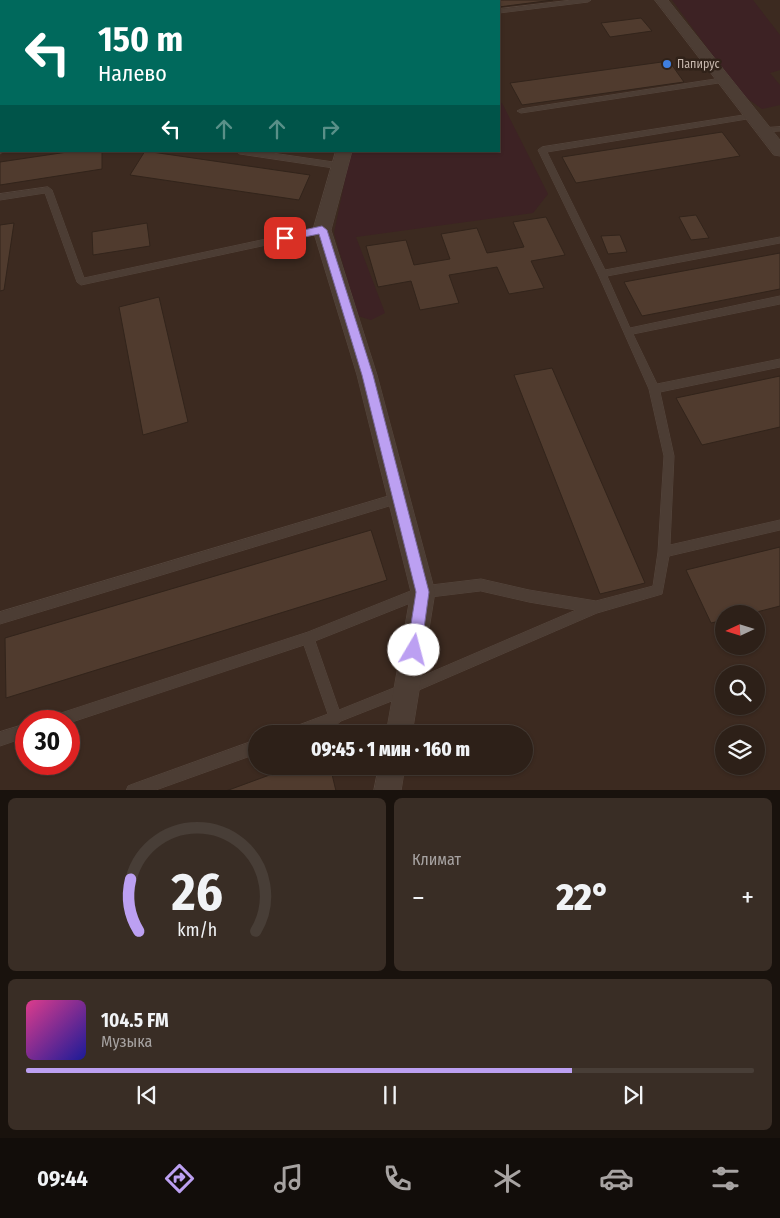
<!DOCTYPE html>
<html lang="ru">
<meta charset="utf-8">
<style>
body{margin:0;font-family:"Fira Sans Condensed",sans-serif;background:#392d25;color:#f1f3f6;height:100vh;display:flex;flex-direction:column;font-size:19px;white-space:nowrap}
*{box-sizing:border-box;margin:0}
p{font-size:16px;color:#a7a3a2}
.icon{flex:none;width:28px;height:28px;fill:none;stroke:currentColor;stroke-width:2;stroke-linecap:round;stroke-linejoin:round}
.map{position:relative;height:790px;overflow:hidden}
.details{display:flex;flex-direction:column;gap:8px;padding:8px;background:#19120d;flex:1}
.details>*{flex:none}
.guide{position:absolute;left:0px;top:0px;width:500px;height:152px;box-shadow:0 1px 4px #0004,0 0 0 1px #483e37;background:#00695c;color:#fff;overflow:hidden}
.needle{width:32px;rotate:266deg}
.buttons{position:absolute;left:715px;top:605px;display:grid;gap:10px}
.buttons a{display:grid;place-items:center;width:50px;height:50px;border-radius:50%;background:#2d2018;box-shadow:0 1px 4px #0004,0 0 0 1px #483e37;font-size:25px}
.speed{position:absolute;left:15px;top:710px;display:flex;gap:10px;font-size:25px;font-weight:700;text-align:center}
.speed>*{display:grid;place-content:center;width:65px;height:65px;border-radius:50%;background:#2d2018;box-shadow:0 1px 4px #0004,0 0 0 1px #483e37;line-height:1}
.speed .limit{border:8px solid #d22;background:#fff;color:#111}
.pin{position:absolute;display:grid;place-items:center;width:42px;height:42px;color:#fff;margin:-21px;border-radius:10px;box-shadow:0 2px 8px #0006}
.me{position:absolute;width:55px;margin:-28px;rotate:8deg;stroke-linejoin:round;filter:drop-shadow(0 0 4px #0008)}
.turn{display:flex;align-items:center;gap:18px;height:105px;padding:0 15px;font-size:22px}
.turn .icon{width:65px;height:65px;stroke-width:2.5}
.turn b{display:block;font-size:35px;line-height:42px}
.lanes{display:flex;align-items:center;height:48px;padding:0 15px;background:#0003;justify-content:center;gap:25px;direction:ltr}
.lanes .off{opacity:.35}
.big{font-size:38px;font-weight:800;line-height:1.1}
.details .tile{flex:1;display:flex;flex-direction:column;justify-content:center;gap:8px;min-width:0;padding:0 18px;border-radius:8px;background:#392d25}
.details .dial{align-items:center;gap:0}
.dial svg{height:130px;overflow:visible;fill:none;stroke:#483e37;stroke-width:7;stroke-linecap:round;text-anchor:middle}
.dial text{fill:#f1f3f6;stroke:none}
.song{display:flex;align-items:center;gap:15px}
.cover{width:60px;height:60px;border-radius:8px;background:linear-gradient(135deg,hsl(330 70% 55%),hsl(240 70% 35%))}
.played{height:5px;border-radius:2px;background:linear-gradient(90deg,#bca0f2 75%,#483e37 75%)}
.keys{display:flex;justify-content:space-around;direction:ltr}
.heat{display:flex;justify-content:space-between;align-items:center;font-size:28px;direction:ltr}
.details .tiles{flex:1;display:grid;gap:8px;grid-template-columns:1fr 1fr}
.tile:last-child{grid-column:span 2}
.trip{position:absolute;left:248px;top:725px;width:285px;height:50px;border-radius:25px;background:#2d2018;box-shadow:0 1px 4px #0004,0 0 0 1px #483e37;font-weight:800;line-height:50px;text-align:center}
.menu{display:flex;height:80px;justify-content:space-around;align-items:center;background:#120d0a;color:#a7a3a2}
.menu .icon{width:35px;height:35px}
.menu .on{color:#bca0f2}
.menu b{font-size:22px;color:#f1f3f6}
.map>svg:first-child{display:block}
.green{fill:#3d2224}
.building{fill:#503b2e;stroke:#32241b}
.lines{fill:none;stroke-linecap:round;stroke-linejoin:round}
.service-casing{stroke:#55463d;stroke-width:1}
.minor-casing{stroke:#55463d;stroke-width:1}
.service{fill:#4c3d34;fill-rule:evenodd}
.minor{fill:#4c3d34;fill-rule:evenodd}
.route{fill:#bca0f2;stroke:#7a689d}
.shop-dot{fill:#3f7fe0;stroke:#302219;stroke-width:2}
.labels{text-anchor:middle;dominant-baseline:central;stroke-width:5;stroke-linejoin:round;paint-order:stroke}
.far-poi-label{font-size:12px;fill:#c8b9af;stroke:#302219;text-anchor:start}
</style>
<div class="map">
<svg width="780" height="791" viewBox="0 0 780 791">
<rect width="100%" height="100%" fill="#3c2a20"/>
<!-- green -->
<g class="green">
<path d="M672,0H753L780,35V70L770,73L780,85V105L762,109L741,94Z"/>
<path d="M499,100L503,105L548,194L533,213L356,237L385,313L371,320L358,316L334,233L351,151H499Z"/>
</g>
<!-- building -->
<g class="building">
<path d="M428,0H553L499,7V1H419Z"/>
<path d="M641,18L652,31L610,37L601,23Z"/>
<path d="M669,61L684,82L522,105L510,83Z"/>
<path d="M722,132L740,156L576,183L562,157Z"/>
<path d="M74,151H102V169L0,185V162Z"/>
<path d="M145,151L310,175L299,200L130,175Z"/>
<path d="M696,215L709,238L691,240L679,217Z"/>
<path d="M546,217L565,255L531,261L544,288L509,294L497,267L449,275L459,303L420,310L411,281L378,287L366,246L406,240L414,265L450,259L441,234L477,228L487,253L524,247L513,222Z"/>
<path d="M14,223L4,290L0,291V225Z"/>
<path d="M147,223L150,246L93,255L92,232Z"/>
<path d="M620,235L627,252L608,254L601,236Z"/>
<path d="M780,253V289L642,316L624,282Z"/>
<path d="M159,297L188,422L143,435L119,307Z"/>
<path d="M552,368L645,583L600,594L514,375Z"/>
<path d="M780,376V427L702,445L676,398Z"/>
<path d="M371,530L387,580L6,698L5,638Z"/>
<path d="M780,547V606L749,614H724V620L711,623L686,570Z"/>
<path d="M294,766H330L336,791H226Z"/>
</g>
<g class="lines">
<!-- service casing -->
<g class="service-casing">
<g id="service">
<rect x="89" y="0" width="6" height="1"/>
<path d="M572,0H591L588,2L499,13V9Z"/>
<path d="M722,78H725V82L521,113L517,111L521,109Z"/>
<path d="M750,114H753V118L547,152L605,270L780,237V243L607,276L630,328L780,296V304L633,334L657,384L780,359V367L660,392L674,456L670,545L780,520V530L669,556L662,594L597,613L412,693L341,721L336,725H334L310,734H287L288,729L328,714L304,645L69,723V721H49L50,716L55,715L308,632L423,586L481,579L529,590L596,601L653,586L658,552L664,456L649,389L598,274L538,150L542,147ZM481,591L529,602L576,610L406,683L339,710L315,641L423,598Z"/>
<path d="M780,127V131L763,132L759,130L763,128Z"/>
<path d="M0,148L1,151H4L0,154Z"/>
<path d="M236,151H259L340,163L344,166L340,169L240,154Z"/>
<path d="M48,187L52,190L84,278L322,227L326,230L322,233L81,285L77,282L45,193L0,200V194Z"/>
<path d="M399,493L403,494L404,498L403,502L399,503L0,624V612Z"/>
<path d="M26,724V737L0,746V732Z"/>
<path d="M256,740V754L153,791H126L128,786L133,784Z"/>
</g>
</g>
<!-- minor casing -->
<g class="minor-casing">
<g id="minor">
<rect x="341" y="0" width="12" height="1"/>
<path d="M655,0H668L780,140V156L774,155Z"/>
<path d="M336,151H352L331,230L377,375L435,592L412,734H386L411,592L357,375L313,230Z"/>
<path d="M379,766H405L401,791H374Z"/>
</g>
</g>
<!-- service -->
<use href="#service" class="service"/>
<!-- minor -->
<use href="#minor" class="minor"/>
</g>
<!-- route -->
<path class="route" d="M322,226L327,230L373,375L429,592L421,650L419,655L414,657L409,655L407,650L416,592L362,375L319,234L285,241L280,238L285,234Z"/>
<!-- markers -->
<circle class="shop-dot" cx="667" cy="64" r="5"/>
<g class="labels">
<!-- far-poi labels -->
<g class="far-poi-label">
<text x="677" y="64">Папирус</text>
</g>
</g>
</svg>
<div class="buttons">
<a><svg class="needle" viewBox="-14 -14 28 28"><path d="M0-13l5 13h-10z" fill="#e53935"/><path d="M0 13l5-13h-10z" fill="#a7a3a2"/></svg></a>
<a><svg class="icon" aria-label="search" viewBox="0 0 24 24"><circle cx="10" cy="10" r="6"/><path d="M15 15l6 6"/></svg></a>
<a><svg class="icon" aria-label="layers" viewBox="0 0 24 24"><path d="M12 4l9 5-9 5-9-5zM3 14l9 5 9-5"/></svg></a>
</div>
<div class="speed"><div class="limit">30</div></div>
<div class="pin" style="left:285px;top:238px;background:#d93025"><svg class="icon" aria-label="arrive" viewBox="0 0 24 24"><path d="M6 21V4h12l-3 4 3 4H6"/></svg></div>
<svg class="me" style="left:414px;top:650px" viewBox="-20 -20 40 40"><circle r="19" fill="#fff"/><path d="M0-13L10 11 0 6-10 11z" fill="#bca0f2"/></svg>
<div class="trip">09:45 · 1 мин · 160 m</div>
<div class="guide">
<div class="turn"><svg class="icon" aria-label="left" viewBox="0 0 24 24"><path d="M17 20v-9H6M10 6l-5 5 5 5"/></svg><div><b>150 m</b>Налево</div></div>
<div class="lanes"><svg class="icon" aria-label="left" viewBox="0 0 24 24"><path d="M17 20v-9H6M10 6l-5 5 5 5"/></svg><svg class="icon off" aria-label="ahead" viewBox="0 0 24 24"><path d="M12 20V5M6 11l6-6 6 6"/></svg><svg class="icon off" aria-label="ahead" viewBox="0 0 24 24"><path d="M12 20V5M6 11l6-6 6 6"/></svg><svg class="icon off" aria-label="right" viewBox="0 0 24 24"><path d="M7 20v-9h11M14 6l5 5-5 5"/></svg></div>
</div>
</div>
<section class="details">
<div class="tiles">
<div class="tile dial"><svg viewBox="0 0 100 80">
<path d="M14 69A42 42 0 1 1 86 69"/>
<path d="M14 69A42 42 0 0 1 9 37" stroke="#bca0f2"/>
<text x="50" y="56" font-size="32" font-weight="700">26</text>
<text x="50" y="72" font-size="11">km/h</text>
</svg></div>
<div class="tile"><p>Климат</p>
<div class="heat"><a>−</a><b class="big">22°</b><a>+</a></div>
</div>
<div class="tile">
<div class="song"><i class="cover"></i><div><b>104.5 FM</b><p>Музыка</p></div></div>
<div class="played"></div>
<div class="keys"><svg class="icon" aria-label="previous" viewBox="0 0 24 24"><path d="M18 5L8 12l10 7zM5 5v14"/></svg><svg class="icon" aria-label="pause" viewBox="0 0 24 24"><path d="M8 5v14M16 5v14"/></svg><svg class="icon" aria-label="next" viewBox="0 0 24 24"><path d="M6 5l10 7-10 7zM19 5v14"/></svg></div>
</div>
</div>
</section>
<nav class="menu">
<b>09:44</b>
<svg class="icon on" aria-label="directions" viewBox="0 0 24 24"><path d="M12 3l9 9-9 9-9-9zM9 14v-3h6M13 9l2 2-2 2"/></svg>
<svg class="icon" aria-label="music" viewBox="0 0 24 24"><path d="M9 18V5l10-2v13"/><circle cx="6" cy="18" r="3"/><circle cx="16" cy="16" r="3"/></svg>
<svg class="icon" aria-label="phone" viewBox="0 0 24 24"><path d="M5 4h4l2 5-3 2q2 4 5 5l2-3 5 2v4C11 20 4 13 5 4z"/></svg>
<svg class="icon" aria-label="climate" viewBox="0 0 24 24"><path d="M12 3v18M4 7l16 10M4 17L20 7"/></svg>
<svg class="icon" aria-label="car" viewBox="0 0 24 24"><path d="M5 17H2v-5l4-1 3-4h7l3 4 3 1v5h-3M9 17h6M6 11h13"/><circle cx="7" cy="17" r="2"/><circle cx="17" cy="17" r="2"/></svg>
<svg class="icon" aria-label="filters" viewBox="0 0 24 24"><path d="M4 7h16M4 17h16"/><circle cx="9" cy="7" r="2"/><circle cx="15" cy="17" r="2"/></svg>
</nav>
